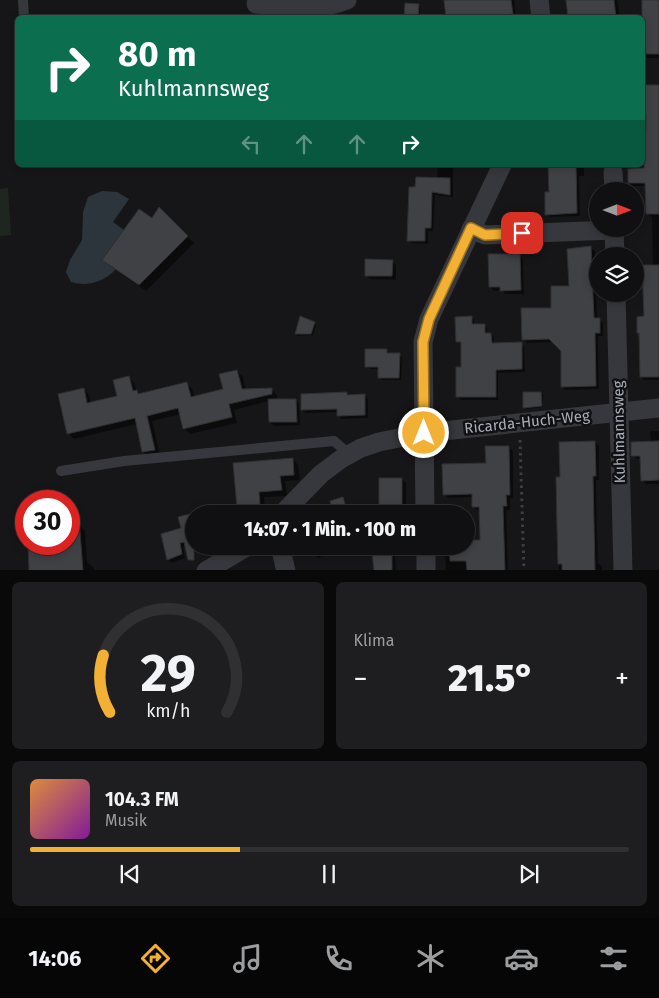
<!DOCTYPE html>
<html lang="de">
<meta charset="utf-8">
<style>
body{margin:0;font-family:"Fira Sans",sans-serif;background:#1e1e20;color:#f1f3f6;height:100vh;display:flex;flex-direction:column;font-size:19px;white-space:nowrap}
*{box-sizing:border-box;margin:0}
p{font-size:16px;color:#9c9d9f}
.icon{flex:none;width:28px;height:28px;fill:none;stroke:currentColor;stroke-width:2;stroke-linecap:round;stroke-linejoin:round}
.map{position:relative;height:570px;overflow:hidden}
.sheet{display:flex;flex-direction:column;gap:12px;padding:12px;background:#09090a;flex:1}
.sheet>*{flex:none}
.top-card{position:absolute;left:15px;top:15px;width:630px;height:152px;border-radius:8px;box-shadow:0 2px 8px #0003,0 0 0 1px #303032;background:#0b6e4f;color:#fff;overflow:hidden}
.needle{width:32px;rotate:90deg}
.tools{position:absolute;left:589px;top:182px;display:grid;gap:10px}
.tools a{display:grid;place-items:center;width:55px;height:55px;border-radius:50%;background:#101012;box-shadow:0 2px 8px #0003,0 0 0 1px #303032;font-size:25px}
.speed{position:absolute;left:15px;top:490px;display:flex;gap:10px;font-size:25px;font-weight:700;text-align:center}
.speed>*{display:grid;place-content:center;width:65px;height:65px;border-radius:50%;background:#101012;box-shadow:0 2px 8px #0003,0 0 0 1px #303032;line-height:1}
.speed .limit{border:8px solid #d22;background:#fff;color:#111}
.pin{position:absolute;display:grid;place-items:center;width:42px;height:42px;color:#fff;margin:-21px;border-radius:10px;box-shadow:0 2px 8px #0006}
.me{position:absolute;width:55px;margin:-28px;rotate:0deg;stroke-linejoin:round;filter:drop-shadow(0 0 4px #0008)}
.turn{display:flex;align-items:center;gap:18px;height:105px;padding:0 20px;font-size:22px}
.turn .icon{width:65px;height:65px;stroke-width:2.5}
.turn b{display:block;font-size:35px;line-height:42px}
.lanes{display:flex;align-items:center;height:48px;padding:0 20px;background:#0003;justify-content:center;gap:25px;direction:ltr}
.lanes .off{opacity:.35}
.big{font-size:38px;font-weight:800;line-height:1.1}
.sheet .card{flex:1;display:flex;flex-direction:column;justify-content:center;gap:8px;min-width:0;padding:0 18px;border-radius:8px;background:#1e1e20}
.sheet .dial{align-items:center;gap:0}
.dial svg{height:130px;overflow:visible;fill:none;stroke:#303032;stroke-width:7;stroke-linecap:round;text-anchor:middle}
.dial text{fill:#f1f3f6;stroke:none}
.song{display:flex;align-items:center;gap:15px}
.cover{width:60px;height:60px;border-radius:8px;background:linear-gradient(135deg,hsl(30 70% 55%),hsl(290 70% 35%))}
.played{height:5px;border-radius:2px;background:linear-gradient(90deg,#f2b134 35%,#303032 35%)}
.keys{display:flex;justify-content:space-around;direction:ltr}
.heat{display:flex;justify-content:space-between;align-items:center;font-size:28px;direction:ltr}
.sheet .tiles{flex:1;display:grid;gap:12px;grid-template-columns:1fr 1fr}
.card:last-child{grid-column:span 2}
.trip{position:absolute;left:185px;top:505px;width:290px;height:50px;border-radius:25px;background:#101012;box-shadow:0 2px 8px #0003,0 0 0 1px #303032;font-weight:800;line-height:50px;text-align:center}
.tab-bar{display:flex;height:80px;justify-content:space-around;align-items:center;background:#060607;color:#9c9d9f}
.tab-bar .icon{width:35px;height:35px}
.tab-bar .current{color:#f2b134}
.tab-bar b{font-size:22px;color:#f1f3f6}
.map>svg:first-child{display:block}
.green{fill:#1e261f}
.water{fill:#2c353c}
.shadow{fill:#0007}
.building{fill:#404145;stroke:#303034}
.lines{fill:none;stroke-linecap:round;stroke-linejoin:round}
.path{stroke:#3d3f44;stroke-width:3;stroke-dasharray:2.5 4;stroke-linecap:butt}
.service{stroke:#37383d;stroke-width:10}
.minor{stroke:#37383d;stroke-width:19}
.route-casing{stroke:#9d7322;stroke-width:12}
.route{stroke:#f2b134;stroke-width:9}
.labels{text-anchor:middle;dominant-baseline:central;stroke-width:5;stroke-linejoin:round;paint-order:stroke}
.street-label{font-size:15px;fill:#a8adb8;stroke:#111113}
</style>
<div class="map">
<svg width="659" height="571" viewBox="0 0 659 571">
<rect width="100%" height="100%" fill="#161618"/>
<!-- green -->
<path class="green" d="M8,188L11,235L0,236V189Z"/>
<!-- water -->
<path class="water" d="M102,191L117,192L129,199L113,222L124,230L102,260L116,269C104,282 87,287 71,282L66,272L70,260L82,240L83,212L88,197Z"/>
<!-- shadow -->
<g class="shadow">
<path d="M446,0H514L516,18H448Z"/>
<path d="M567,0H617L620,18H570Z"/>
<path d="M643,0H659V58H647L643,54Z"/>
<path d="M419,5L420,7L419,18H405Z"/>
<path d="M659,86V380H644L641,377L640,334L639,333L645,318L653,266L652,217L647,214L646,186H633L630,183L629,165H642V139L647,134V116L642,113V92Z"/>
<path d="M438,165H471V167H453V197L435,195L433,231H428V244L411,243L408,240L416,189L437,179Z"/>
<path d="M549,165H584V176H579L580,216L550,217L547,214L550,193Z"/>
<path d="M159,209L194,243L146,291L110,266L104,260L152,219Z"/>
<path d="M591,248L595,251L597,319L603,323V336H598L599,389L565,390L562,386V350L553,342L527,343L523,339L552,309L570,287Z"/>
<path d="M519,255L523,259L524,294H505L502,290L494,291L490,287Z"/>
<path d="M392,261L396,265V280L370,279L366,275Z"/>
<path d="M471,317L474,320V325H484L487,328V334H491L494,337V344H521L524,347L525,372L498,373V400H461L458,397L462,369V344L457,341Z"/>
<path d="M300,318L316,325L313,335L298,336L296,334Z"/>
<path d="M387,350L390,353L399,354L402,357L401,380H382L379,377V369H370L367,366Z"/>
<path d="M237,371L243,377L246,390L271,389L277,395V400H296L299,404L300,425L274,426L270,422L269,401L234,410L237,423L190,434L184,428L181,414L152,421L160,455L149,457L144,452L137,424L74,439L68,433L84,389L89,395L91,404L118,397L129,378L134,383L137,392L139,395L187,384L192,389L195,398L225,390Z"/>
<path d="M541,393L543,395V407L526,409L525,407Z"/>
<path d="M347,394L349,396L364,395L368,399V418L342,419L338,415V412L306,413L302,410Z"/>
<path d="M650,431H659V484H646L642,480V459H637L633,455L651,443Z"/>
<path d="M595,442L599,446V480H596L597,531L598,563L602,567V571H559L557,478H561Z"/>
<path d="M509,447L513,451V498H510V510H506L508,571H446L445,552H451L481,541V511H478L474,507L473,497L448,498L444,494L487,465Z"/>
<path d="M293,459L298,465L300,480L285,481L287,496L264,497L265,511L244,512L239,507Z"/>
<path d="M402,479L406,483V514H381L380,480Z"/>
<path d="M69,508V511L76,517L77,525H79L85,531L87,562L94,568V571H31L29,544H69Z"/>
<path d="M207,511L210,514H197Z"/>
<path d="M26,516V533L24,530L23,519Z"/>
<path d="M162,535L194,544L183,547L185,558L171,563L168,559Z"/>
<path d="M312,546H339L341,552L318,558L314,554Z"/>
<path d="M381,546H407V556H395L396,571H367L375,570L381,553Z"/>
</g>
<!-- building -->
<g class="building">
<path d="M444,0H511L513,14L481,18H446Z"/>
<path d="M566,0H614L616,18H568Z"/>
<rect x="642" y="0" width="17" height="54"/>
<path d="M405,3L419,4L418,18H404Z"/>
<path d="M643,85H659V214H646L645,183H628V169L644,168V136L646,133V114H642Z"/>
<path d="M548,165H576L577,213L545,215V192H549Z"/>
<path d="M416,177L450,178V195L432,192L431,228H425V241H407L409,187H415Z"/>
<path d="M159,207L188,236L139,285L102,260L139,209L152,218Z"/>
<path d="M591,246L594,318H600V333H595L596,386L561,387V351L549,339L522,340L521,308H551V286H569L567,249Z"/>
<path d="M488,254H520L521,290L500,291V287H489Z"/>
<path d="M365,259L393,260L392,276H365Z"/>
<path d="M642,265H659V377H640L639,333H637V317L644,316Z"/>
<path d="M300,316L315,322L311,334H295Z"/>
<path d="M472,316V324H485V333H491L492,343L522,342V369L496,370V397H456V367H461V342H456L455,317Z"/>
<path d="M365,349H387V353H400L399,378H378V367H365Z"/>
<path d="M237,370L242,389L272,388V394L229,404L232,417L183,429L178,408L147,416L155,450L142,452L135,418L67,434L58,394L84,388L87,403L117,396L113,380L129,376L133,391L137,390L138,394L187,382L191,397L223,389L219,374Z"/>
<path d="M347,392V395L365,394V415L337,416V409L301,410V394Z"/>
<path d="M523,392H541L542,406L523,408Z"/>
<path d="M268,399H296L297,422H269Z"/>
<path d="M595,441L596,476H593L595,571H562V564H558L557,528L556,477H560L559,442Z"/>
<path d="M659,441V480L641,481L640,456H631V442Z"/>
<path d="M485,446H509L510,495H506L507,506H503L505,571H467L466,561H450L449,546H466V540H480L479,507H472V494L443,495L442,464L486,463Z"/>
<path d="M293,458L294,475L280,476L282,490L259,492L260,505L237,507L233,463Z"/>
<path d="M379,478H402V506L379,507Z"/>
<path d="M343,497L348,514H333L330,501Z"/>
<path d="M194,513V560H188L184,542L180,543L182,554L167,560L161,534L181,528L178,517Z"/>
<path d="M69,518H79L83,571H29L28,544H69Z"/>
<path d="M392,551V571H374L372,552Z"/>
</g>
<g class="lines">
<!-- path -->
<path class="path" d="M520,440L524,571"/>
<!-- service -->
<g class="service">
<path d="M23,0L24,18"/>
<path d="M61,471L124,461L334,441L349,454"/>
</g>
<!-- minor -->
<g class="minor">
<path d="M539,0L541,18"/>
<path d="M256,4C286,6 318,12 347,0"/>
<path d="M613,172L614,191"/>
<path d="M471,229L485,235L614,230"/>
<path d="M614,229L615,256"/>
<path d="M616,294L623,571"/>
<path d="M282,514L321,474L341,459L361,448L379,442L424,433L659,408"/>
<path d="M425,514L423,342L429,319L502,165"/>
<path d="M280,546L286,571"/>
<path d="M426,546V571"/>
<path d="M206,571L248,546"/>
</g>
</g>
<g class="lines">
<!-- route casing -->
<g class="route-casing">
<path id="route" d="M424,433L423,342L429,319L471,228L485,235L522,233"/>
</g>
<!-- route -->
<use href="#route" class="route"/>
</g>
<g class="labels">
<!-- street labels -->
<g class="street-label">
<text transform="translate(527 422) rotate(-6)">Ricarda-Huch-Weg</text>
<text transform="translate(619 432) rotate(-91)">Kuhlmannsweg</text>
</g>
</g>
</svg>
<div class="tools">
<a><svg class="needle" viewBox="-14 -14 28 28"><path d="M0-13l5 13h-10z" fill="#e53935"/><path d="M0 13l5-13h-10z" fill="#9c9d9f"/></svg></a>
<a><svg class="icon" aria-label="layers" viewBox="0 0 24 24"><path d="M12 4l9 5-9 5-9-5zM3 14l9 5 9-5"/></svg></a>
</div>
<div class="speed"><div class="limit">30</div></div>
<div class="pin" style="left:522px;top:233px;background:#d93025"><svg class="icon" aria-label="arrive" viewBox="0 0 24 24"><path d="M6 21V4h12l-3 4 3 4H6"/></svg></div>
<svg class="me" style="left:424px;top:433px" viewBox="-20 -20 40 40"><circle r="17" fill="#f2b134" stroke="#fff" stroke-width="3"/><path d="M0-11L8 9 0 5-8 9z" fill="#fff"/></svg>
<div class="trip">14:07 · 1 Min. · 100 m</div>
<div class="top-card">
<div class="turn"><svg class="icon" aria-label="right" viewBox="0 0 24 24"><path d="M7 20v-9h11M14 6l5 5-5 5"/></svg><div><b>80 m</b>Kuhlmannsweg</div></div>
<div class="lanes"><svg class="icon off" aria-label="left" viewBox="0 0 24 24"><path d="M17 20v-9H6M10 6l-5 5 5 5"/></svg><svg class="icon off" aria-label="ahead" viewBox="0 0 24 24"><path d="M12 20V5M6 11l6-6 6 6"/></svg><svg class="icon off" aria-label="ahead" viewBox="0 0 24 24"><path d="M12 20V5M6 11l6-6 6 6"/></svg><svg class="icon" aria-label="right" viewBox="0 0 24 24"><path d="M7 20v-9h11M14 6l5 5-5 5"/></svg></div>
</div>
</div>
<section class="sheet">
<div class="tiles">
<div class="card dial"><svg viewBox="0 0 100 80">
<path d="M14 69A42 42 0 1 1 86 69"/>
<path d="M14 69A42 42 0 0 1 10 34" stroke="#f2b134"/>
<text x="50" y="56" font-size="32" font-weight="700">29</text>
<text x="50" y="72" font-size="11">km/h</text>
</svg></div>
<div class="card"><p>Klima</p>
<div class="heat"><a>−</a><b class="big">21.5°</b><a>+</a></div>
</div>
<div class="card">
<div class="song"><i class="cover"></i><div><b>104.3 FM</b><p>Musik</p></div></div>
<div class="played"></div>
<div class="keys"><svg class="icon" aria-label="previous" viewBox="0 0 24 24"><path d="M18 5L8 12l10 7zM5 5v14"/></svg><svg class="icon" aria-label="pause" viewBox="0 0 24 24"><path d="M8 5v14M16 5v14"/></svg><svg class="icon" aria-label="next" viewBox="0 0 24 24"><path d="M6 5l10 7-10 7zM19 5v14"/></svg></div>
</div>
</div>
</section>
<nav class="tab-bar">
<b>14:06</b>
<svg class="icon current" aria-label="directions" viewBox="0 0 24 24"><path d="M12 3l9 9-9 9-9-9zM9 14v-3h6M13 9l2 2-2 2"/></svg>
<svg class="icon" aria-label="music" viewBox="0 0 24 24"><path d="M9 18V5l10-2v13"/><circle cx="6" cy="18" r="3"/><circle cx="16" cy="16" r="3"/></svg>
<svg class="icon" aria-label="phone" viewBox="0 0 24 24"><path d="M5 4h4l2 5-3 2q2 4 5 5l2-3 5 2v4C11 20 4 13 5 4z"/></svg>
<svg class="icon" aria-label="climate" viewBox="0 0 24 24"><path d="M12 3v18M4 7l16 10M4 17L20 7"/></svg>
<svg class="icon" aria-label="car" viewBox="0 0 24 24"><path d="M5 17H2v-5l4-1 3-4h7l3 4 3 1v5h-3M9 17h6M6 11h13"/><circle cx="7" cy="17" r="2"/><circle cx="17" cy="17" r="2"/></svg>
<svg class="icon" aria-label="filters" viewBox="0 0 24 24"><path d="M4 7h16M4 17h16"/><circle cx="9" cy="7" r="2"/><circle cx="15" cy="17" r="2"/></svg>
</nav>
